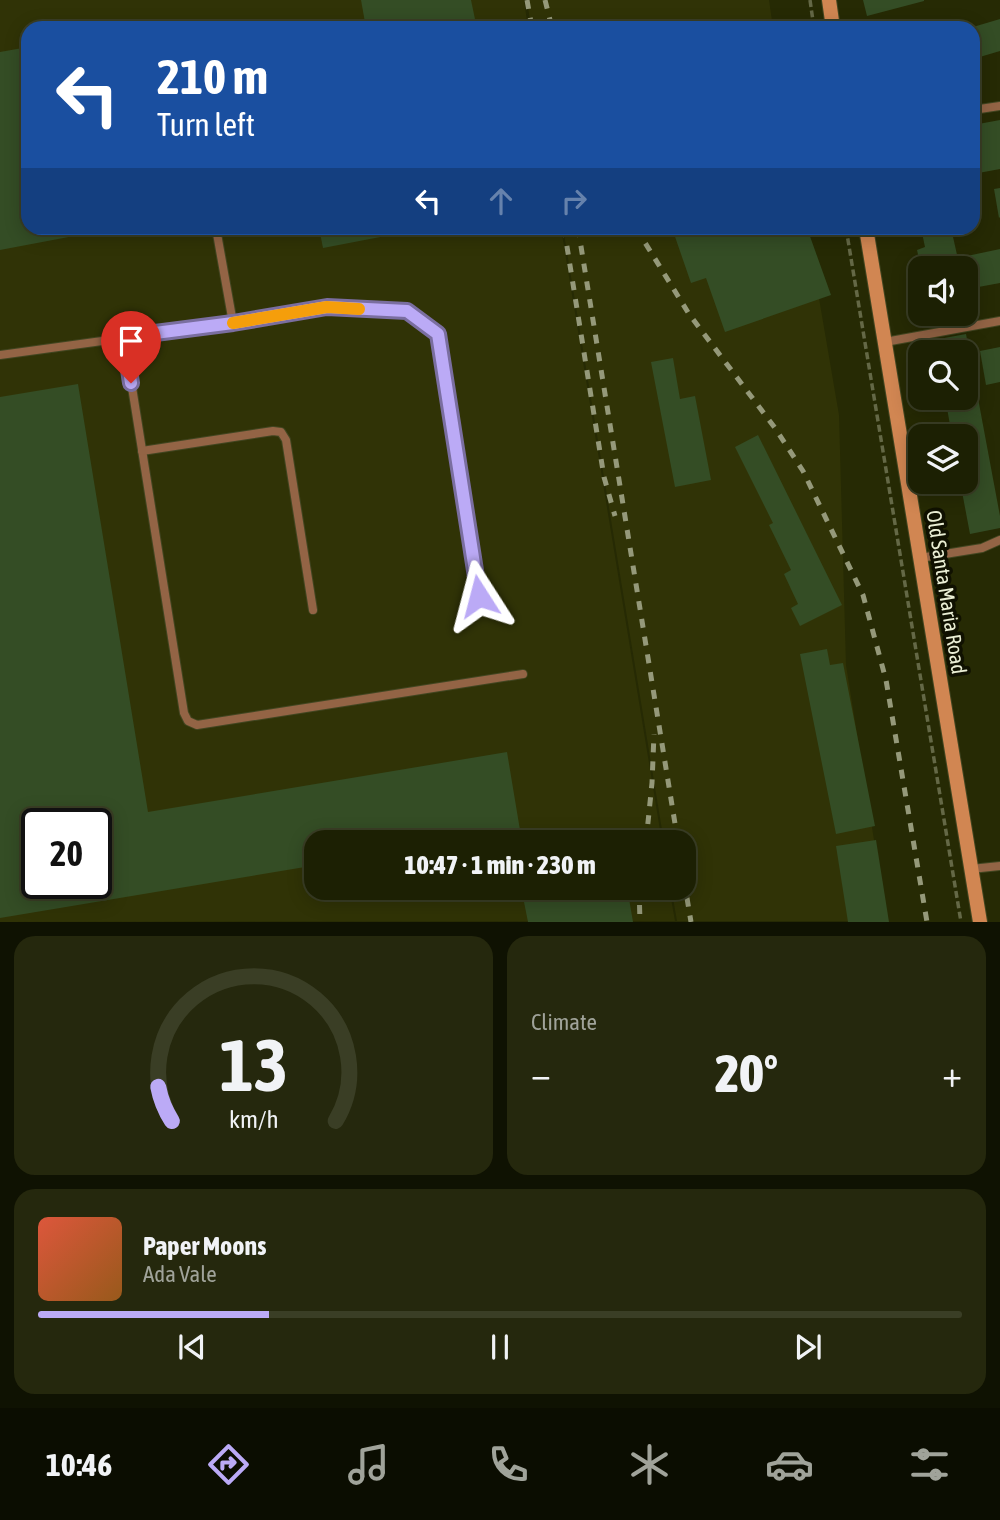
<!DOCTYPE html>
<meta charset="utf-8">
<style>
body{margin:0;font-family:"Asap Condensed",sans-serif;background:#25280d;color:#f1f3f6;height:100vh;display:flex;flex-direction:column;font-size:26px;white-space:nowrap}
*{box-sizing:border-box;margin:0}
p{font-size:23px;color:#a0a39a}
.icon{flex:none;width:38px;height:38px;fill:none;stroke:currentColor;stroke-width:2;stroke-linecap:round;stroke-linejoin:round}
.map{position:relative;height:922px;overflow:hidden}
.details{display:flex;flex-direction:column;gap:14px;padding:14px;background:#0f1202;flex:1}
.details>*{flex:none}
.guide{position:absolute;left:21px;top:21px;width:959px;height:214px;border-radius:21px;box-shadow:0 4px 18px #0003,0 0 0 2px #3a3e25;background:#1a4fa0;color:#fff;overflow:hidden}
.fabs{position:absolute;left:908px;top:256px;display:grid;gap:14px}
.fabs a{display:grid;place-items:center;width:70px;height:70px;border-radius:14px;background:#1c2003;box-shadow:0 4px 18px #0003,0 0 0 2px #3a3e25;font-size:35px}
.speed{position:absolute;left:21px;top:808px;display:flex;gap:14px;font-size:35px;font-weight:700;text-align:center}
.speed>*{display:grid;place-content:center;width:91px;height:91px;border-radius:50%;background:#1c2003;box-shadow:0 4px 18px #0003,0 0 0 2px #3a3e25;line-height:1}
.speed .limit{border:4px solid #111;border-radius:10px;background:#fff;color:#111}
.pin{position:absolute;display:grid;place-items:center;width:60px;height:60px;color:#fff;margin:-72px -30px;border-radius:50% 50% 50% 0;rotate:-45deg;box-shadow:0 0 7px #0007}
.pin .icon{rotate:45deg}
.me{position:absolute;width:77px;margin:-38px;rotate:351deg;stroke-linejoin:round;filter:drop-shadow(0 0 5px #0008)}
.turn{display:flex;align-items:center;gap:24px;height:147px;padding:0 21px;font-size:32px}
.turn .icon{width:91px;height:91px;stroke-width:2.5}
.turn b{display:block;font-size:49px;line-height:60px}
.lanes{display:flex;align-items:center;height:66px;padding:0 21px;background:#0003;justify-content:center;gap:35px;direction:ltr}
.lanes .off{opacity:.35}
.big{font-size:52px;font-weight:800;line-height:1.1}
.details .tile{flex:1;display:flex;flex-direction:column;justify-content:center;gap:10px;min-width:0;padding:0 24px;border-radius:21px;background:#25280d}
.details .dial{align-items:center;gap:0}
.dial svg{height:182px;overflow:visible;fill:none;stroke:#3a3e25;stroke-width:7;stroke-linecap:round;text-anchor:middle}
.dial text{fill:#f1f3f6;stroke:none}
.song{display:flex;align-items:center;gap:21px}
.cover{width:84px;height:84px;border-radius:10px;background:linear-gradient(135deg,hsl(10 70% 55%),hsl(30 70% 35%))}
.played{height:7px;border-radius:4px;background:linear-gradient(90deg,#bbaaf6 25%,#3a3e25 25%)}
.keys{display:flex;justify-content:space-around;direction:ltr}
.heat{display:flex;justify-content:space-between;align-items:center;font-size:38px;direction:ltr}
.details .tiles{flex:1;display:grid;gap:14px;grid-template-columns:1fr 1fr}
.tile:last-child{grid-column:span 2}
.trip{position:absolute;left:304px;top:830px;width:392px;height:70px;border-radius:21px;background:#1c2003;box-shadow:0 4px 18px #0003,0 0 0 2px #3a3e25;font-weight:800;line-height:70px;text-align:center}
.tab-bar{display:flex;height:112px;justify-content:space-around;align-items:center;background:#0b0d01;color:#a0a39a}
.tab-bar .icon{width:49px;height:49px}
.tab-bar .active{color:#bbaaf6}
.tab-bar b{font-size:32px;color:#f1f3f6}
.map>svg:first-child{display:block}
.built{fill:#303306;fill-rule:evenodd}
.building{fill:#344d25;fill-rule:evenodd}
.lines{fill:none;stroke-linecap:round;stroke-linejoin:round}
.lane-casing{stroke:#424621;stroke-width:10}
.secondary-casing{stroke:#424621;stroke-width:16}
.path{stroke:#646846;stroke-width:3.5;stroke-dasharray:7 3.5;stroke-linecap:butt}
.lane{stroke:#936445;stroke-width:8}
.secondary{stroke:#d18652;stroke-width:14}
.rail{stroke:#95997a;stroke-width:5;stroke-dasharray:9 9;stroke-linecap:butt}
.route-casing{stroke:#7a6ea0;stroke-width:18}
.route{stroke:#bbaaf6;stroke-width:12}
.slow{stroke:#f59e0b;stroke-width:12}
.labels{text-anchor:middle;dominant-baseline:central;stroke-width:7;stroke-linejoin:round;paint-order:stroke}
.street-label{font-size:21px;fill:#ebefd5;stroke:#101101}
</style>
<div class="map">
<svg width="1000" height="922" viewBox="0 0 1000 922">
<rect width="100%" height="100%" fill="#262a04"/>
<!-- built -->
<g class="built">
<path d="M0,0H524L528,28H28V228H561L662,842H317V887H669L675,921L0,922ZM37,824H96V884H37Z"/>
<path d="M527,0H769L773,28H531Z"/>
<path d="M563,228H807L839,415L846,665L887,921H677L671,887H684V842H664Z"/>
</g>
<!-- building -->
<g class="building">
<path d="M361,0H471L476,24L456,28H366Z"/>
<path d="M863,0H924V1L867,16Z"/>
<path d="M1000,19V51L973,59V27Z"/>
<path d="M28,47V228H111V229L0,250V52Z"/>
<path d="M1000,120V169L973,174V125Z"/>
<path d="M1000,188V217L999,218L994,189Z"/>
<path d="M319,228H422V229L323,248Z"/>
<path d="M672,228H807L831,295L725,332L706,278L691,283Z"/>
<path d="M921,228H951L960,268H921L917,250L925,247Z"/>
<path d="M1000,249V283L973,288L967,256Z"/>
<path d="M966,300L970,314L933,323L931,313H966Z"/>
<path d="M966,334L1000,516V528L970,534L960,481H966V436H952L945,397H966V352H941L939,339Z"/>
<path d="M1000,347V382L986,385L980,351Z"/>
<path d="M673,358L680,399L695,396L711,480L675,487L651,362Z"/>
<path d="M78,384L148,812L507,752L520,830L452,842H317V865L0,918V397ZM37,824H96V884H37Z"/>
<path d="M758,435L842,605L800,626L791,608L798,604L784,574L791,570L769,525L773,523L735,447Z"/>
<path d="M827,649L830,665L843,663L875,826L836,834L800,654Z"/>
<path d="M876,840L889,922H848L836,846Z"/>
<path d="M521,887H627L633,922H528Z"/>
</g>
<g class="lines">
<!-- lane casing -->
<g class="lane-casing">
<g id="lane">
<path d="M973,110L1000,106"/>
<path d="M233,323L327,307L407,311L437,334L479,596"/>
<path d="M124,337L184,713L188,721L197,725L523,674"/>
<path d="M885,342L1000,321"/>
<path d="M0,355L233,323L216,228"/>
<path d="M142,451L273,431L281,432L286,440L313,610"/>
<path d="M920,558L982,548L1000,540"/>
<path d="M971,869L1000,866"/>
</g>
</g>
<!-- secondary casing -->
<g class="secondary-casing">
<g id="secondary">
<path d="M829,0L833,28"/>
<path d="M866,228L980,922"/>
</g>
</g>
<!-- path -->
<g class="path">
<path d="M810,0L814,28"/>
<path d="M846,228L961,922"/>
</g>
<!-- lane -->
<use href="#lane" class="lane"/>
<!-- secondary -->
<use href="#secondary" class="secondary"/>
<!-- rail -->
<g class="rail">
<path d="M527,0L532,28"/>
<path d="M545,0L552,28"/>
<path d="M564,228L604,477L615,516"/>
<path d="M578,228L678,842"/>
<path d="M636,228L689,314L775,428L803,471L863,595L886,680L927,922"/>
<path d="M646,842L652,783L654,734"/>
<path d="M684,880L691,922"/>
<path d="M639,887L640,922"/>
</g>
</g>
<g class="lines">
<!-- route casing -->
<g class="route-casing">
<path id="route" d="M131,383L124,337L233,323L327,307L407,311L438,334L479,596"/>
</g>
<!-- route -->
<use href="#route" class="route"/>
<!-- slow -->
<path class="slow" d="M233,323L327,307L359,309"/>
</g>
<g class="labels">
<!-- street labels -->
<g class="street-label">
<text transform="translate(947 592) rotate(81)">Old Santa Maria Road</text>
</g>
</g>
</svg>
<div class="fabs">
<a><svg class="icon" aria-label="sound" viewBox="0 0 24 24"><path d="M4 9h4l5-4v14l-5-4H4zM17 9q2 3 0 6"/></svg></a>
<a><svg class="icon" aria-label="search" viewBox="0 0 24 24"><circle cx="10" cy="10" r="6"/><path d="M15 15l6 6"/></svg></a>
<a><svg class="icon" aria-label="layers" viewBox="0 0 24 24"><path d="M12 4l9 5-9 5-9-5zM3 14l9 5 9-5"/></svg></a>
</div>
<div class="speed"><div class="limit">20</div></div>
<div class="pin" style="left:131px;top:383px;background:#d93025"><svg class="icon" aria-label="arrive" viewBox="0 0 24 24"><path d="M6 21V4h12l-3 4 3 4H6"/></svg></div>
<svg class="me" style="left:479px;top:596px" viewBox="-20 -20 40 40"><path d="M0-17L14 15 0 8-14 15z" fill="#bbaaf6" stroke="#fff" stroke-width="4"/></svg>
<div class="trip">10:47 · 1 min · 230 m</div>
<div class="guide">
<div class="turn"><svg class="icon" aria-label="left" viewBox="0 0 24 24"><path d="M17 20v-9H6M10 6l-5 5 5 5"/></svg><div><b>210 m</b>Turn left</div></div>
<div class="lanes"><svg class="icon" aria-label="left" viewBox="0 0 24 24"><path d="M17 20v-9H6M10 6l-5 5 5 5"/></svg><svg class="icon off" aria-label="ahead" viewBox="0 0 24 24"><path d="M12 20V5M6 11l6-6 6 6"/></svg><svg class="icon off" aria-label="right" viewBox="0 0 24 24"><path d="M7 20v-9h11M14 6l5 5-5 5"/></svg></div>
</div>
</div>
<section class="details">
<div class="tiles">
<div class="tile dial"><svg viewBox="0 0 100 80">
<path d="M14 69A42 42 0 1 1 86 69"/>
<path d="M14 69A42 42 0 0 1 8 54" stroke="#bbaaf6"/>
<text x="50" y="56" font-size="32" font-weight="700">13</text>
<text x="50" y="72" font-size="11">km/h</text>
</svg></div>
<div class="tile"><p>Climate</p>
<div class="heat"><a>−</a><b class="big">20°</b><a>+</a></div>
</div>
<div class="tile">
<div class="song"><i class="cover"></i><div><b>Paper Moons</b><p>Ada Vale</p></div></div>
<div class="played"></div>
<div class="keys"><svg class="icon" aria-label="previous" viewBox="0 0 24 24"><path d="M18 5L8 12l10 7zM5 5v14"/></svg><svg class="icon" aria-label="pause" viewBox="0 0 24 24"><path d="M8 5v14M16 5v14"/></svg><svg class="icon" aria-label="next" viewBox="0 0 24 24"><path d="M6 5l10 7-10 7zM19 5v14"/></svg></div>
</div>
</div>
</section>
<nav class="tab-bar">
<b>10:46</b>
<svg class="icon active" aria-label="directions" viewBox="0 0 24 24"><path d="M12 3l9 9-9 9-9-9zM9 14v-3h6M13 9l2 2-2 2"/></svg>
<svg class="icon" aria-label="music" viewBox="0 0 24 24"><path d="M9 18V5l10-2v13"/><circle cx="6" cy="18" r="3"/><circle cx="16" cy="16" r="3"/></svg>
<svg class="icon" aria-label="phone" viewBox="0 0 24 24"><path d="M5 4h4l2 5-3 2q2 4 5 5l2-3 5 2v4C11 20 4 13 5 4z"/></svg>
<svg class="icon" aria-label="climate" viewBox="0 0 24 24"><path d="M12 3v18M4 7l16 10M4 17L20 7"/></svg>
<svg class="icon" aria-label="car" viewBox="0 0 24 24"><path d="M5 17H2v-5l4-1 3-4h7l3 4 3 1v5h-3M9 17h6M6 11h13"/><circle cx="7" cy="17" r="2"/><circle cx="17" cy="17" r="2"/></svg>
<svg class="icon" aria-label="filters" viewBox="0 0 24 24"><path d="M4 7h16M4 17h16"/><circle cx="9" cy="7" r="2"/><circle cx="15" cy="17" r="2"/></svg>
</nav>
